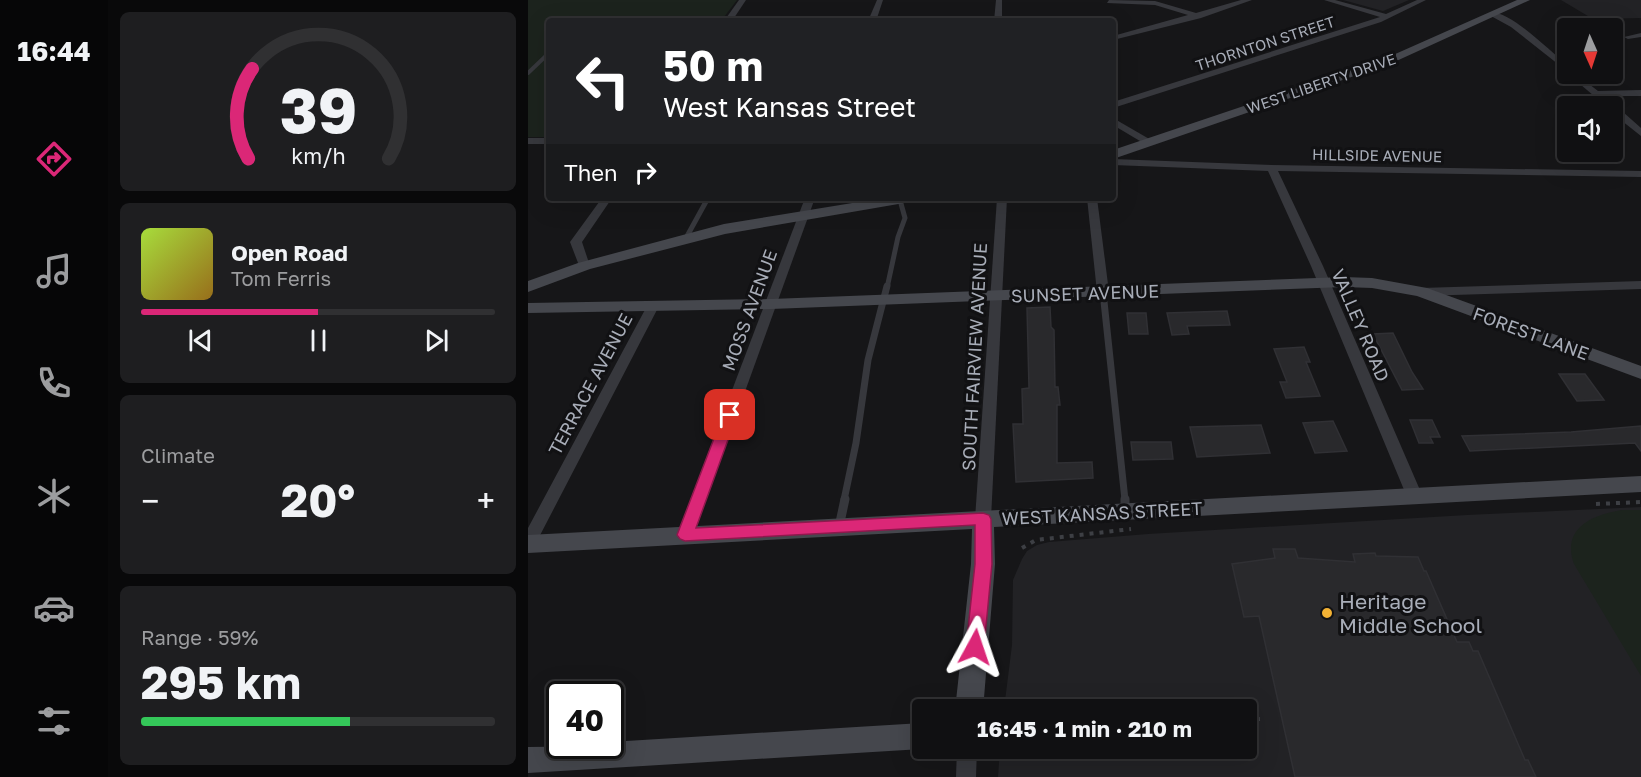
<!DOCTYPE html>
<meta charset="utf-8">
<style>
body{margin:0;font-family:"Golos Text",sans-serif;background:#1e1e20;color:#f1f3f6;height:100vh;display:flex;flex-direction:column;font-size:22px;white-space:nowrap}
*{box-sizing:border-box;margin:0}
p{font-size:20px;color:#9c9d9f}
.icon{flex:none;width:33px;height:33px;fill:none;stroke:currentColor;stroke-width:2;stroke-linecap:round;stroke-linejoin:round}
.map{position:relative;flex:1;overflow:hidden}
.panel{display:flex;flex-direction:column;gap:12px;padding:12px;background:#09090a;width:420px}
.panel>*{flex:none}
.hud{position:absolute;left:18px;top:18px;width:570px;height:183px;border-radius:6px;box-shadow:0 6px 24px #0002,0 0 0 2px #303032;background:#202124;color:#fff;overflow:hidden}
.needle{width:39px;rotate:177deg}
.tools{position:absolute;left:1029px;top:18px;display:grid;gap:12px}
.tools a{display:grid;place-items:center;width:66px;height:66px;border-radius:6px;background:#101012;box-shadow:0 6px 24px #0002,0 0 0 2px #303032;font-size:30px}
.speed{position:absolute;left:18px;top:681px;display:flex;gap:12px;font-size:30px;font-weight:700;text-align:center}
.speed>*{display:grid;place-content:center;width:78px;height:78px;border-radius:50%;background:#101012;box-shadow:0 6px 24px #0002,0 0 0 2px #303032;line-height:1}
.speed .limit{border:3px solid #111;border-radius:9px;background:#fff;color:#111}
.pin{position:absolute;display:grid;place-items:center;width:51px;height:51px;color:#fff;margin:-26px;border-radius:12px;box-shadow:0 3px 9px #0006}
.me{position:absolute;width:66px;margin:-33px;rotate:5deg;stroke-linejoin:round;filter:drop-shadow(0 0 4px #0008)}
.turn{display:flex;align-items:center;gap:21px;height:126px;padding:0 18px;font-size:27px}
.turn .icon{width:78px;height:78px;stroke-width:2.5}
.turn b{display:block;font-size:42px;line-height:51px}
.then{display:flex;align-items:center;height:57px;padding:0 18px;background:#0003;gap:12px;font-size:22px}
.big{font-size:45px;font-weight:700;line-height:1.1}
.panel .tile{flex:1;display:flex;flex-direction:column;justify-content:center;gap:9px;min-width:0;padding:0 21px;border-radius:9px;background:#1e1e20}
.panel .dial{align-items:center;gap:0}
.dial svg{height:156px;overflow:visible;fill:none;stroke:#303032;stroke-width:7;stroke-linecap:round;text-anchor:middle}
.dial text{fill:#f1f3f6;stroke:none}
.song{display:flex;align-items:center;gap:18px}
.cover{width:72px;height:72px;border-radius:9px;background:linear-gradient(135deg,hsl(80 70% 55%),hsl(40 70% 35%))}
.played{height:6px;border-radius:3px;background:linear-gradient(90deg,#db2777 50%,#303032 50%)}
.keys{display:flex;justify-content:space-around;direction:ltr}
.heat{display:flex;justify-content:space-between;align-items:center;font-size:33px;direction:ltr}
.charge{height:9px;border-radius:4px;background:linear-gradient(90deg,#34c759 59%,#303032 0)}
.trip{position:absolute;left:384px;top:699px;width:345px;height:60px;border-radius:6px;background:#101012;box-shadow:0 6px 24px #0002,0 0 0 2px #303032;font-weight:700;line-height:60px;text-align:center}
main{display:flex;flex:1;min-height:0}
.menu{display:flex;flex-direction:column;width:108px;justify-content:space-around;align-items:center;background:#060607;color:#9c9d9f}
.menu .icon{width:42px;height:42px}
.menu .current{color:#db2777}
.menu b{font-size:27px;color:#f1f3f6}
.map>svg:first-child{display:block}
.built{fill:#222225}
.green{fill:#1c231d}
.building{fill:#29292c;stroke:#303034;stroke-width:1.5}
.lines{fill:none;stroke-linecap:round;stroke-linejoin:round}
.path{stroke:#3d3f44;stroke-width:4;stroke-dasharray:4 6;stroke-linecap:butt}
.lane-far3{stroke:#37383d;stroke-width:4}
.lane-far2{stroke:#37383d;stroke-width:5}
.lane-far1{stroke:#37383d;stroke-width:7}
.lane{stroke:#37383d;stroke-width:9}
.street{fill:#37383d;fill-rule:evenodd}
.secondary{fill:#45474d;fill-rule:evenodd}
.route{fill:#db2777;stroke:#8e194d;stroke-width:1.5}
.poi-dot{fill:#f2b134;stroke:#111113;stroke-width:2}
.labels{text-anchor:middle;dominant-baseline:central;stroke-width:6;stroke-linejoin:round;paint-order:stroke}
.far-street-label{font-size:15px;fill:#a8adb8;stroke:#111113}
.street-label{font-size:18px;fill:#a8adb8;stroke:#111113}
.near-poi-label{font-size:21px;fill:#a8adb8;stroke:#111113;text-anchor:start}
</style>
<main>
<nav class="menu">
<b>16:44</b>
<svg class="icon current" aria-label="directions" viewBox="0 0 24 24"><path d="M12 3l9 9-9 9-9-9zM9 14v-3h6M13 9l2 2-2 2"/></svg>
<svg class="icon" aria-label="music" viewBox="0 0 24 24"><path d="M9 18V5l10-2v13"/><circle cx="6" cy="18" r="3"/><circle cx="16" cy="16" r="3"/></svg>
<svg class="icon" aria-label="phone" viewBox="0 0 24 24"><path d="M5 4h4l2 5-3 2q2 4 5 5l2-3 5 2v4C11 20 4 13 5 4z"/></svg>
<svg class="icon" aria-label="climate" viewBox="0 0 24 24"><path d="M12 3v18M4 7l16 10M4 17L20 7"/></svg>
<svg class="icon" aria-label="car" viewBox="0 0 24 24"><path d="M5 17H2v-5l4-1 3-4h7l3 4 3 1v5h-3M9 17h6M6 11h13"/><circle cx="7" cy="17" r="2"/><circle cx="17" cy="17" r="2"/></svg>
<svg class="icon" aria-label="filters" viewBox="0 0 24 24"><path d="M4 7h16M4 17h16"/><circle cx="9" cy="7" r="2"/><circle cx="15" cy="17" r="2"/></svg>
</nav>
<section class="panel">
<div class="tile dial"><svg viewBox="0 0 100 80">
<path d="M14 69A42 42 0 1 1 86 69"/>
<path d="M14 69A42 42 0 0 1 16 23" stroke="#db2777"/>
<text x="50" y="56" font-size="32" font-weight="700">39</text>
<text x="50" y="72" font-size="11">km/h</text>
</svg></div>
<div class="tile">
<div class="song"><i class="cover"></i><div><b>Open Road</b><p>Tom Ferris</p></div></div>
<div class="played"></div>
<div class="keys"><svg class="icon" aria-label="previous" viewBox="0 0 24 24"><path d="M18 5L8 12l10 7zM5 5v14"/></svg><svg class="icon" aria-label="pause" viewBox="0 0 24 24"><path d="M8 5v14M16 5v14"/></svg><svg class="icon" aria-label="next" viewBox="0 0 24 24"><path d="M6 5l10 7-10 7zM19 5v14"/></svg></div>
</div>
<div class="tile"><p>Climate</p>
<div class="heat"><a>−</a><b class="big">20°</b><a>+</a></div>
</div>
<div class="tile"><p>Range · 59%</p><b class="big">295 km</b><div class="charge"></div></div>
</section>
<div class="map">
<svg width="1113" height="777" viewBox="0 0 1113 777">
<rect width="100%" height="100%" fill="#161618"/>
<!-- built -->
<g class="built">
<path d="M815,0H881L855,11Z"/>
<path d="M1033,0H1113V18L1065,19Z"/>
<path d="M1113,507V777H470L472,749L718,748V710L476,709L484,645L485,580L494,559L499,551L509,545L521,542L620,534L939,515Z"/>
</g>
<!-- green -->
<g class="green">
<path d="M0,0H209L193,21H21V137H0Z"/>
<path d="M1094,510H1113V676L1046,564C1033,528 1064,515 1094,510Z"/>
</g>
<!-- building -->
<g class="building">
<path d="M522,307L523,327L526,330L527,387H530L532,405H529V463L564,462L565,478L488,482L485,424H495L494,389L501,388L499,308Z"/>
<path d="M699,311L702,325L659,326L661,334L644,335L639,313Z"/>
<path d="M599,313H618L620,334H601Z"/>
<path d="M865,333L884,372L895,389L874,390L845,334Z"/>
<path d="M776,347L782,362H778L792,396L758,398L752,382H759L746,349Z"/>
<path d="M1031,374H1057L1076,400L1049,401Z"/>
<path d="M882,420H904L912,437H902L905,443H891Z"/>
<path d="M805,421L819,451L787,453L775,423Z"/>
<path d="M733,425L742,453L669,457L662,427Z"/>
<path d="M1113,426V451L1107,443L942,451L934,436L1043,432Z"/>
<path d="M603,442H643L645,459L605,460Z"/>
<path d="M745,549H767L770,558L827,562L825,554L847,553L848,556L890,557L896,571H898L929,642H941L945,651H950L997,760H1000L1008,777H767L731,616L716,617L704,564L747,558Z"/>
</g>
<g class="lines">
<!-- path -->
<g class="path">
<path d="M1068,504L1113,502"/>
<path d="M494,548L508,540L603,529"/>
<path d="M718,720L732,719"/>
</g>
<!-- lane-far3 -->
<path class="lane-far3" d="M0,73L21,53"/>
<!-- lane-far2 -->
<g class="lane-far2">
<path d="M158,238L180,198"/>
<path d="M359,288L370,237L377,218L372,200"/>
</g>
<!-- lane-far1 -->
<g class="lane-far1">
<path d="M575,292L597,500"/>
<path d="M316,500L328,443L340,360L359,286"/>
</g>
<!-- lane -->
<g class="lane">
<path d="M597,499V512"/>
<path d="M311,527L317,499"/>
</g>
<!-- street -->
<g class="street">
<path d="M211,0H218L204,21H196Z"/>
<path d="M349,0H355L348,21H340Z"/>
<path d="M468,0H474V21H466Z"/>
<path d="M581,0L627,1L668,13L713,0H724L673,18L585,40V36L660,15L627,5L579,3Z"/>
<path d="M796,0H807L858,14L889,0H898L853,22L585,108V102L852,17Z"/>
<path d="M963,12C984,12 1023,52 1040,66V72L983,27L963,16Z"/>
<path d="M1113,33V37L1100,39L1096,37Z"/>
<path d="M1040,74H1048L1070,91L1113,90V96H1077L1113,128V136L1084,113V106H1078Z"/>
<path d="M585,118L623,140L625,142L617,144L585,125Z"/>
<rect x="0" y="138" width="21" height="6"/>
<path d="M585,159L744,165L1113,171V177L750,171L795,266L895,497L892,501H882L879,497L783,266L740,171L585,165Z"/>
<path d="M74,198H84L54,242L62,266L56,269L52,268L42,242Z"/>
<path d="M277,198H287L165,535L163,539L157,541L151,539L149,535Z"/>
<path d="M469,198H479L463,519L461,523L455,525L449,523L447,519Z"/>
<path d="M559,198H569L581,292L575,296L569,292Z"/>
<path d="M1113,281V289L893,296L887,292L893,288Z"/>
<path d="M125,302L131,306L8,543L6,547L0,549V528L119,306Z"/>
<path d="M429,748H449L448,777H428Z"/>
</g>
<!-- secondary -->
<g class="secondary">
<path d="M989,0H1002L864,63L585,159V150L856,59Z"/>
<path d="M355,198H389L382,202L197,234L62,269L0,292V281L50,263L196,224Z"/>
<path d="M816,277L844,278L899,288L1113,366V379L889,296L844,288L816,287L243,309L0,313V303L243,299Z"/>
<path d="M1113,476V492L466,527L467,564L455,710H427L443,564L444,529L0,553V535Z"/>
<path d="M394,723V749L0,773V747L82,746V742Z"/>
</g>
</g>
<!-- route -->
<path class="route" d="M202,410L209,415L168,528L455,513L461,515L463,519L464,564L456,647L454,653L447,655L441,653L438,647L447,564V525L157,541L152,539L149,535L195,415Z"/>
<!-- markers -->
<circle class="poi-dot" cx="799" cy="613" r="6"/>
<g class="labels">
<!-- far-street labels -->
<g class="far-street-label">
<text transform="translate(737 43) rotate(-18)">THORNTON STREET</text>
<text transform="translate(793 83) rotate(-19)">WEST LIBERTY DRIVE</text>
<text transform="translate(849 155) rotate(1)">HILLSIDE AVENUE</text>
</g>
<!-- street labels -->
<g class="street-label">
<text transform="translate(557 293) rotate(-2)">SUNSET AVENUE</text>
<text transform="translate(221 310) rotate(-70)">MOSS AVENUE</text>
<text transform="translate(833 325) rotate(67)">VALLEY ROAD</text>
<text transform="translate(1003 333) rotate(20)">FOREST LANE</text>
<text transform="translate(446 357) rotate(-87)">SOUTH FAIRVIEW AVENUE</text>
<text transform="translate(62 384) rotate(-62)">TERRACE AVENUE</text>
<text transform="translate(574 513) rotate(-3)">WEST KANSAS STREET</text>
</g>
<!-- near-poi labels -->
<g class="near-poi-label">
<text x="811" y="601">Heritage<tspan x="811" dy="24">Middle School</tspan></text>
</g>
</g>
</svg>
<div class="tools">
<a><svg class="needle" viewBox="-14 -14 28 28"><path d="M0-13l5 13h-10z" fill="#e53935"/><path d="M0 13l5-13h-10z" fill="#9c9d9f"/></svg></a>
<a><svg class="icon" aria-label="sound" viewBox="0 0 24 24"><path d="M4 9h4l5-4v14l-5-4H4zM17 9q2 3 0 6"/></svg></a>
</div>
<div class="speed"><div class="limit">40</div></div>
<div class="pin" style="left:202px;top:415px;background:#d93025"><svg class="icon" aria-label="arrive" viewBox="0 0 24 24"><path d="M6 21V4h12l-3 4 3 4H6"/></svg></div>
<svg class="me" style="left:447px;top:647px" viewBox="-20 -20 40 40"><path d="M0-17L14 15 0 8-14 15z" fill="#db2777" stroke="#fff" stroke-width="4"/></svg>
<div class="trip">16:45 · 1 min · 210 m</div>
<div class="hud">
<div class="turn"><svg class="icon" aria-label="left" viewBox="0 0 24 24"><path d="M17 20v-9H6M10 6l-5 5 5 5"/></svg><div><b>50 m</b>West Kansas Street</div></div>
<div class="then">Then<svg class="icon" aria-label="right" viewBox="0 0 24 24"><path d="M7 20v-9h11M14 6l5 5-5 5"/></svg></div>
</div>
</div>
</main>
